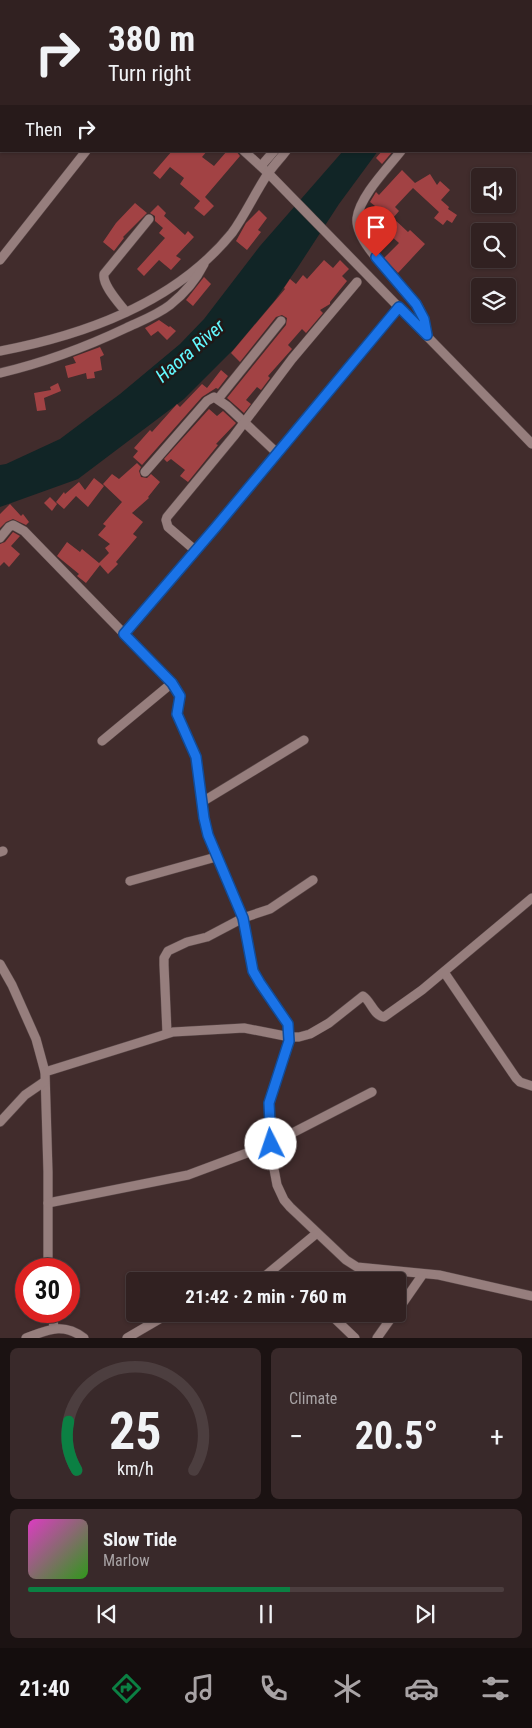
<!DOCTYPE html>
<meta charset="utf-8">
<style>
body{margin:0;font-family:"Roboto Condensed",sans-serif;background:#39292a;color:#f1f3f6;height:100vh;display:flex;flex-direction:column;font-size:19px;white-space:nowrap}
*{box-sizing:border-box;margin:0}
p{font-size:16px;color:#a8a3a5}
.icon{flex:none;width:28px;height:28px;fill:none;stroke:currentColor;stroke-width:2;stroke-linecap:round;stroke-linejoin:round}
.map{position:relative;height:1338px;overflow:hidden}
.sheet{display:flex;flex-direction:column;gap:10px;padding:10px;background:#1b1212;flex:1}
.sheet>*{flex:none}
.top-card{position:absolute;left:0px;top:0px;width:532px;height:152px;box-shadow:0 1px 4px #0004,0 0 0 1px #4c3e3f;background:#312121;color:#f1f3f6;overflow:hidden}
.buttons{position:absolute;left:471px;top:168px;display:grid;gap:10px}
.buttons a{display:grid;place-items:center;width:45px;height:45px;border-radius:5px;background:#312121;box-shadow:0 1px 4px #0004,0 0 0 1px #4c3e3f;font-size:25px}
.speed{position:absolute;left:15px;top:1258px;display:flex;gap:10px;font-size:25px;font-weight:700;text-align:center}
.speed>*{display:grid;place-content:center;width:65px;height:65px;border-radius:50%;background:#312121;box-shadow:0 1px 4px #0004,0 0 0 1px #4c3e3f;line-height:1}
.speed .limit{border:8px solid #d22;background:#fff;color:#111}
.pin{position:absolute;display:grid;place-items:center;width:42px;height:42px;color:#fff;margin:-51px -21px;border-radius:50% 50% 50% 0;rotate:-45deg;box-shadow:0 0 5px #0007}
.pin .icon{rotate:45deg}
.me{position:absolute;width:55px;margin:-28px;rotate:356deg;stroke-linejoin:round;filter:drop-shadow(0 0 4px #0008)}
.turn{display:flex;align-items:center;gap:18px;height:105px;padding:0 25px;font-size:22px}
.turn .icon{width:65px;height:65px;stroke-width:2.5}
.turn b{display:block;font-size:35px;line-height:42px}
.then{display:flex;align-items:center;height:48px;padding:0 25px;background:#0003;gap:10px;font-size:19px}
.big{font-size:38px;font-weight:700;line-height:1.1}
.sheet .tile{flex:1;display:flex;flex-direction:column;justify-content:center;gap:8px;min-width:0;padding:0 18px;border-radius:8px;background:#39292a}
.sheet .dial{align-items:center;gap:0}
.dial svg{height:130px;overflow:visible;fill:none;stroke:#4c3e3f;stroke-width:7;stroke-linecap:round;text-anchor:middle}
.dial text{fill:#f1f3f6;stroke:none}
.song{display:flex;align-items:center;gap:15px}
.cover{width:60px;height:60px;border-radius:8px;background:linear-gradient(135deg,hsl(310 70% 55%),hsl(110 70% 35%))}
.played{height:5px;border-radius:2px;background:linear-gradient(90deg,#0b8043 55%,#4c3e3f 55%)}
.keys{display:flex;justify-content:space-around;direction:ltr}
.heat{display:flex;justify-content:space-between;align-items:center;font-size:28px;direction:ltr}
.sheet .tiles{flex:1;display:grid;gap:10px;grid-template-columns:1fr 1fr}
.tile:last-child{grid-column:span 2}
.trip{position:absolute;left:126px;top:1272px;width:280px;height:50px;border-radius:5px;background:#312121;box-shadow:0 1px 4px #0004,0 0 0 1px #4c3e3f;font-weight:700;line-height:50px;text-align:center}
.tabs{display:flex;height:80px;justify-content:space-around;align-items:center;background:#140d0d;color:#a8a3a5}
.tabs .icon{width:35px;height:35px}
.tabs .current{color:#0b8043}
.tabs b{font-size:22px;color:#f1f3f6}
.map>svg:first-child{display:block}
.water{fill:#112526}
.building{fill:#a24244}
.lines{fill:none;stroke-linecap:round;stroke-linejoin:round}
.minor-casing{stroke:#5a4848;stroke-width:10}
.minor{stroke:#967e7d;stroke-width:9}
.route-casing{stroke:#114b97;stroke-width:12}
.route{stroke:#1a73e8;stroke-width:9}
.labels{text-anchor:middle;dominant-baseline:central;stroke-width:5;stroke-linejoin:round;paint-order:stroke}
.water-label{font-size:19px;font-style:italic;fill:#63f9ff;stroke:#211817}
</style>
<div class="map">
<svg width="532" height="1338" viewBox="0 0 532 1338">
<rect width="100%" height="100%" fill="#412c2c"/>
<!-- water -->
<path class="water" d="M343,151H378L339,204L298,267L275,300L233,350L184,399L78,479L0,507V465L6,464L60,439L120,394L180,344L204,319L260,246Z"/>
<!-- building -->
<g class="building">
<path d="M172,151H207L202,157L214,166L227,151H236L240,156L205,197L214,206L204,216L194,208L200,201L180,184L184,178L170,167L160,179L153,173Z"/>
<path d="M382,151H393L382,164L376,158Z"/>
<path d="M402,170L415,183L430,174L437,185L440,181L450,190L441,200L449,207L448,209L457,215L452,223L447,220L443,225L434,218L439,212L413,188L410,191L395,207L399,211L393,218L408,232L410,230L425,244L398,273L384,258L399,243L390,235L394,230L382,219L376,225L366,217L375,206L370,202L376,192L379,195Z"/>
<path d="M135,203L147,213L123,237L124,238L114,251L103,242L116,223Z"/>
<path d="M158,205L166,213L164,216L185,235L188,231L194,237L176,256L181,259L171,270L159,260L144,276L137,269L165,238L159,233L163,228L155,221V216L150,213Z"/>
<path d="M259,210L267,218L258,230L261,232L247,250L236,241L246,223Z"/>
<path d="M324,260L333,268L340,260L349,269L342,276L347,281L330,302V304L320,310L323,313L306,333L302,329L288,345L292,349L268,376L270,378L261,390L257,387L246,400L251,404L244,413L227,398L286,325L287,318L282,315L276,317L240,362L231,353L285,289L284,288L290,279L296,284L303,275L307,279Z"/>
<path d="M204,277L211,284L193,306L186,300Z"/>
<path d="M159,320L169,327L170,326L176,331L167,340L158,331L151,336L145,328Z"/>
<path d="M100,347L104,355L100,357L102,370L94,372L95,378L87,379L86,373L68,378L65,366L76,363L73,357Z"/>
<path d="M221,370L228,376L218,389L216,388L202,397L142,465L133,457L138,451L134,448L150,430L152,432L177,404L180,407L202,384L207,388Z"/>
<path d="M58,383L61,391L44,398L46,410L37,411L34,393L51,390L50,387Z"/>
<path d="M209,409L217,416L223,411L236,423L216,444L218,445L188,482L180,476L185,470L171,459L167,462L164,459Z"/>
<path d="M137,463L141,467L139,471L141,477L147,478L151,474L160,482L148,497L149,498L132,513L143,522L133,534L137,537L116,562L118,564L108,574L100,565L86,583L77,576L79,574L57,556L67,542L80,552L82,549L99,563L109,553L105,548L110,544L98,535L106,526L103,524L122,502L103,484L112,474L119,479Z"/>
<path d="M94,478L104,486L88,507L76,496L64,509L56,502L64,492L65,494L79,482L85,490Z"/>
<path d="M50,497L57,504L52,511L44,503Z"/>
<path d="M10,504L21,516L23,514L29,522L26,525L13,519L6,522L0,528V514Z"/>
<path d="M13,532L20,536L11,546L20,554L9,567L4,562L0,566V544L5,542Z"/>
</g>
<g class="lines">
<!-- minor casing -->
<g class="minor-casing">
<g id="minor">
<path d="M70,0L72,1"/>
<path d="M230,0L233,1"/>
<path d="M118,1L119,0"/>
<path d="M401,1L402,0"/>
<path d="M412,1L413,0"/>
<path d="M531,30H532"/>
<path d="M0,146L1,145"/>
<path d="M244,151L268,173L532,444"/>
<path d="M401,151C387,169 360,196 357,218C354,244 404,285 418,306C423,315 425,325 427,335"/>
<path d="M261,166L274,151"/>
<path d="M0,260L86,151"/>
<path d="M126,312C119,303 102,285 104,274L149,219"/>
<path d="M0,351C85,335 176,302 232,233C245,215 255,193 267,175C273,166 280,159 286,151"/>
<path d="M0,373C43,363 86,347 126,328C141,321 157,315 170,305C185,293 196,280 204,264"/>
<path d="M218,399L281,321"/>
<path d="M145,472L207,401L214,397L227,406L277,453"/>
<path d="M0,538L9,527L13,525L24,531L172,683L180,696L177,714L196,757L204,818L208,835L243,918L253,971L260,983L288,1024L289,1041L271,1095L269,1112L271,1153L277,1185L284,1200L290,1207L346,1260L357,1267L439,1275L532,1296"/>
<path d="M196,551L168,527L166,520L167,517L234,436L292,359L357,282"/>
<path d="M124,634L215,528L399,307"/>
<path d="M102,741L172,683"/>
<path d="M202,802L304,740"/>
<path d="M0,852L3,851"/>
<path d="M130,881L216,857"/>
<path d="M0,964L12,985L36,1039L45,1072L48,1172V1269"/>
<path d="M444,972L516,1078L520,1082L532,1086"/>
<path d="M167,1033L164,965V958L168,951L187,942L207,937L243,918L270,909L313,880"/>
<path d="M45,1072L173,1032L244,1028L290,1037H299L310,1034L329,1023L363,996C371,1001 374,1016 384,1017L422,990L532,898"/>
<path d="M0,1122L25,1095L44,1082"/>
<path d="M48,1203L188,1175L271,1144L372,1092"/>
<path d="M259,1281L317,1233"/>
<path d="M357,1281L368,1269"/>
<path d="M398,1310L423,1274"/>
<path d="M52,1311L54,1328"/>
<path d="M331,1314L332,1316L355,1338"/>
<path d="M26,1338C48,1330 63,1322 84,1338"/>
<path d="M127,1338L168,1314"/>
<path d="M377,1338L394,1314"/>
</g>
</g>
<!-- minor -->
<use href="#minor" class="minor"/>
</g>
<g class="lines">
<!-- route casing -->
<g class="route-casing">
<path id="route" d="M271,1144L269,1103L289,1041L288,1024L260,983L253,971L243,918L208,835L204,818L196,757L177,714L180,696L172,683L124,634L215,528L399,307L427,335L424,319L416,304L376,257"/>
</g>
<!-- route -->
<use href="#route" class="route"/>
</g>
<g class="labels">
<!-- water labels -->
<g class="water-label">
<text transform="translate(190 351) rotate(-41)">Haora River</text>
</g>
</g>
</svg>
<div class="buttons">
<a><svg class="icon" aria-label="sound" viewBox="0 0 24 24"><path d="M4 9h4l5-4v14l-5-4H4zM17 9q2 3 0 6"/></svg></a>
<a><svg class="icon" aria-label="search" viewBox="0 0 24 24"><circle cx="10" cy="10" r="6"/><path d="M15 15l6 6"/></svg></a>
<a><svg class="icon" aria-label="layers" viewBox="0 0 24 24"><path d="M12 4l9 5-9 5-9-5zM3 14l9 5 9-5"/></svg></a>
</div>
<div class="speed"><div class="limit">30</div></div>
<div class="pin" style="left:376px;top:257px;background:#d93025"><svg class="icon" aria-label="arrive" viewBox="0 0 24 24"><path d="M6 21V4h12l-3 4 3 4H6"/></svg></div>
<svg class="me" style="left:271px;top:1144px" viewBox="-20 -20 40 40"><circle r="19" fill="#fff"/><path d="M0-13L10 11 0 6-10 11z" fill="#1a73e8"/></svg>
<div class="trip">21:42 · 2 min · 760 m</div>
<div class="top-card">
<div class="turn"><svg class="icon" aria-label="right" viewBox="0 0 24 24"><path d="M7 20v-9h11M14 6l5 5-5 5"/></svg><div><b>380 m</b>Turn right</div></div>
<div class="then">Then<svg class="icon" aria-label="right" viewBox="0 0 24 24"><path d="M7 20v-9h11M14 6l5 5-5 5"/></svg></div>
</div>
</div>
<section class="sheet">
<div class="tiles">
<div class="tile dial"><svg viewBox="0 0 100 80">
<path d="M14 69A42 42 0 1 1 86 69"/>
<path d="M14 69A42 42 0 0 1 9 39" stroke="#0b8043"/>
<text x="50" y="56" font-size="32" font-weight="700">25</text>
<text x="50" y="72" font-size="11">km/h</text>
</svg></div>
<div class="tile"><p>Climate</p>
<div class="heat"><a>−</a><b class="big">20.5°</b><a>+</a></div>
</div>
<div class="tile">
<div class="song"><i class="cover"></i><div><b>Slow Tide</b><p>Marlow</p></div></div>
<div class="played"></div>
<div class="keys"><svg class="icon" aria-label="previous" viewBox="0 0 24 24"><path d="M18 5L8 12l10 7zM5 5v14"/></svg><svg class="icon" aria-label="pause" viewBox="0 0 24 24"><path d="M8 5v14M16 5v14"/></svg><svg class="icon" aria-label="next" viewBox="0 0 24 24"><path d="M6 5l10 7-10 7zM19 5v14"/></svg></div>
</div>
</div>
</section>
<nav class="tabs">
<b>21:40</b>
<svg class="icon current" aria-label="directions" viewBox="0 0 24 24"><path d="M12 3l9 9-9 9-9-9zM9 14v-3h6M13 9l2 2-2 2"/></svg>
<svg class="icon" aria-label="music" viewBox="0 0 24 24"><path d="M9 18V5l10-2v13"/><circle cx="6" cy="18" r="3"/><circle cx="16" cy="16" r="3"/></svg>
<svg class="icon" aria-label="phone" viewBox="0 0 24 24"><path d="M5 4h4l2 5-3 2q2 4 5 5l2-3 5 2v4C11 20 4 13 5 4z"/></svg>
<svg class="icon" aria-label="climate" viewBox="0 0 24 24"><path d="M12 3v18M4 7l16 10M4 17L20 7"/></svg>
<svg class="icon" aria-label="car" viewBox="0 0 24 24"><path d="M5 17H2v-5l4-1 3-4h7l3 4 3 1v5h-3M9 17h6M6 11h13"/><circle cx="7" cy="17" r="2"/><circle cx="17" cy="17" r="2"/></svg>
<svg class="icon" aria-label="filters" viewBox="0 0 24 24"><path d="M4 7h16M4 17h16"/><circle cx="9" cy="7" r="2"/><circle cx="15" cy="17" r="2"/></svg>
</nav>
